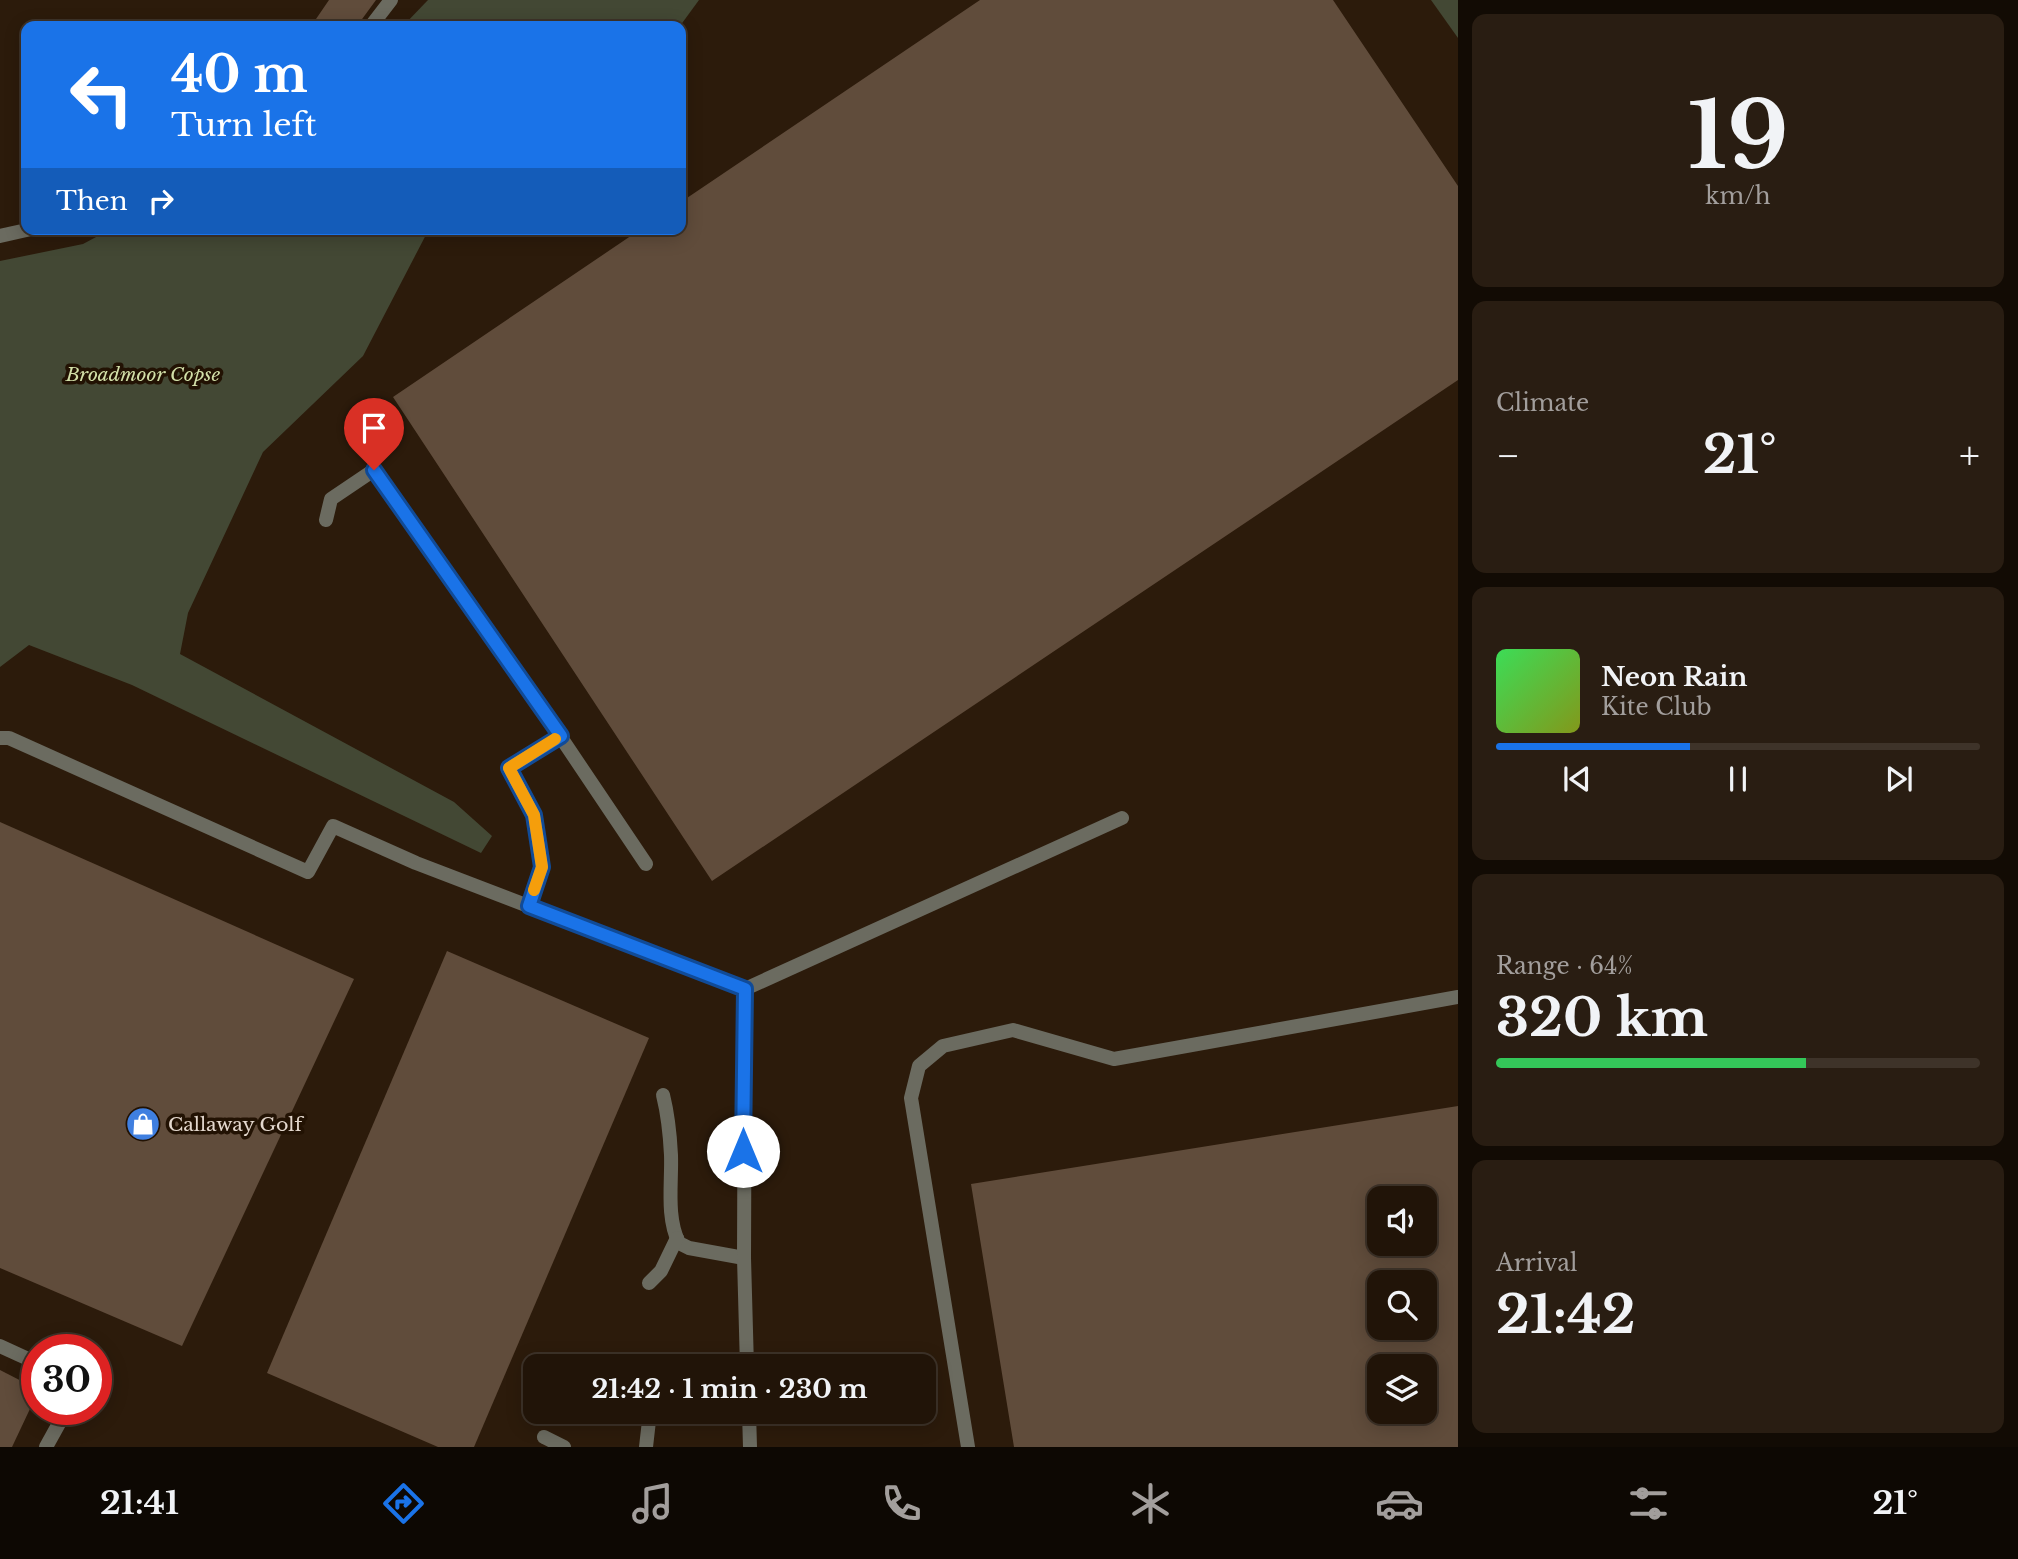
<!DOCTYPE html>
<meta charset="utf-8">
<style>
body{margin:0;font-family:"Libre Baskerville",serif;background:#291d12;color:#f1f3f6;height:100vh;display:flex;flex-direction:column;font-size:26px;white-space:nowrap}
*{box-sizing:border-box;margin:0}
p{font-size:23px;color:#a29e9c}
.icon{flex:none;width:38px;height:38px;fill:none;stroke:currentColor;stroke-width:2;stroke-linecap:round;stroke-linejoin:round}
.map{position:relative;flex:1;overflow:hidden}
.panel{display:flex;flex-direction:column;gap:14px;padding:14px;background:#120b04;width:560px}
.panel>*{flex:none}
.top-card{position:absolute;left:21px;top:21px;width:665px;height:214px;border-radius:14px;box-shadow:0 4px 18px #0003,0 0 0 2px #3e3329;background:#1a73e8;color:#fff;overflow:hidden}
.buttons{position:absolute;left:1367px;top:1186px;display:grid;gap:14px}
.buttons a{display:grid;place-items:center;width:70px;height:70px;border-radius:14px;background:#211408;box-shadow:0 4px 18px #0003,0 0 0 2px #3e3329;font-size:35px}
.speed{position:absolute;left:21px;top:1334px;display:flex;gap:14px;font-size:35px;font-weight:700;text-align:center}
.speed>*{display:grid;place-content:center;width:91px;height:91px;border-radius:50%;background:#211408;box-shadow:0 4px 18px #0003,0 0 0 2px #3e3329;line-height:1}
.speed .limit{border:10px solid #d22;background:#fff;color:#111}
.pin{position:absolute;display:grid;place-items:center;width:60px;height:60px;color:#fff;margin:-72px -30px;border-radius:50% 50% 50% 0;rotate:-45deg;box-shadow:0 0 7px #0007}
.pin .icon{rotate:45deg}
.me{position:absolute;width:77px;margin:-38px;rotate:0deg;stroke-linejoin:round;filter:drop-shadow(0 0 5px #0008)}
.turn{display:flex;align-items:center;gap:24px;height:147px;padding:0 35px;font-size:32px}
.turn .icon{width:91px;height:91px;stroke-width:2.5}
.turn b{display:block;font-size:49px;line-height:60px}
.then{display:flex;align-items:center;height:66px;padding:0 35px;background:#0003;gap:14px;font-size:26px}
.big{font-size:52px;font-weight:700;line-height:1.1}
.panel .card{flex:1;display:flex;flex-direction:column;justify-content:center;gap:10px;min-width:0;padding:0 24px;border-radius:14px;background:#291d12}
.panel .dial{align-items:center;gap:0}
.dial b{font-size:91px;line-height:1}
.song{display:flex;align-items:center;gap:21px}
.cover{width:84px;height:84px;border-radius:10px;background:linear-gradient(135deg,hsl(130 70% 55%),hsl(70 70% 35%))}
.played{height:7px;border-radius:4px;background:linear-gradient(90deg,#1a73e8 40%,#3e3329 40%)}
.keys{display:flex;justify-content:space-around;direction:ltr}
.heat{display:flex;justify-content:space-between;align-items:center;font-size:38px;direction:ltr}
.charge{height:10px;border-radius:5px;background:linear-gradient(90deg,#34c759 64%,#3e3329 0)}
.trip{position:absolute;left:523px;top:1354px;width:413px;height:70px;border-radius:14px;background:#211408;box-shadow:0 4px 18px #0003,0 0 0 2px #3e3329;font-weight:700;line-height:70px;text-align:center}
.tabs{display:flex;height:112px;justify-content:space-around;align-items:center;background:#0d0803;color:#a29e9c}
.tabs .icon{width:49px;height:49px}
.tabs .current{color:#1a73e8}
.tabs b{font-size:32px;color:#f1f3f6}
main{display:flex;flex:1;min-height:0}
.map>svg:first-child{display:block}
.green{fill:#434834}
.building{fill:#604c3b;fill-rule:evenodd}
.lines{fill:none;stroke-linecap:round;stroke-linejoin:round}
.service{stroke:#6b6b60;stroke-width:14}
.minor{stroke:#6b6b60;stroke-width:14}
.tertiary{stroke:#6b6b60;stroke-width:14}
.route-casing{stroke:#114b97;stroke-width:18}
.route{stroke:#1a73e8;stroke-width:12}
.slow{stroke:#f59e0b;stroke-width:12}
.labels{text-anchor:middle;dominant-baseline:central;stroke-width:7;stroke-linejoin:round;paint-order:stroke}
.park-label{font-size:19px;font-style:italic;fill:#d2dfa8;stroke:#221203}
.poi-label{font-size:19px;fill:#e4d8ce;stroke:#221203;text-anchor:start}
</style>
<main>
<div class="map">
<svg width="1458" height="1447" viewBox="0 0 1458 1447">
<rect width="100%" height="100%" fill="#2c1b0b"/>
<!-- green -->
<g class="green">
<path d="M428,0H699L680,26H403Z"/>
<path d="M1431,0H1458V38Z"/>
<path d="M111,229H429L363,356L263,452L188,613L180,654L454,802L492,836L481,853L132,685L29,645L0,667V261L83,244Z"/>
</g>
<!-- building -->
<g class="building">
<path d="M329,0H376L357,26H319L322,23L316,19Z"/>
<path d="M980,0H1333L1458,186V380L712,881L393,397L641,229H681V202Z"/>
<path d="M0,822L354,979L182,1346L0,1268Z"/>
<path d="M447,951L649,1038L474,1447H438L267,1373Z"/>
<path d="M1458,1106V1447H1014L971,1184ZM1379,1199H1424V1244H1379ZM1379,1283H1424V1328H1379ZM1379,1367H1424V1412H1379Z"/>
<path d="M0,1370L37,1389V1394L12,1447H0Z"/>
</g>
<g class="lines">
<!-- service -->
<g class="service">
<path d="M326,520L331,499L374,470L560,736L646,864"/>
<path d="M0,738H9L308,872L333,826L416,863L745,989L1122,818"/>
<path d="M529,906L542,867L534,815L509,768L560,736"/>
<path d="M663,1095C668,1115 670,1135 671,1155C672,1183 666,1217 679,1243L689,1248L744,1258"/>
<path d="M649,1283L661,1271L677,1238"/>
<path d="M0,1346L37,1363"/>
<path d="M589,1359L603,1367"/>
<path d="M749,1416L776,1412"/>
<path d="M544,1437L564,1447"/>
<path d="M46,1447L67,1409"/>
<path d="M646,1447L650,1412"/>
<path d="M968,1447L911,1098L919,1066L943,1046L1013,1030L1114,1059L1458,997"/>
</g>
<!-- minor -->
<g class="minor">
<path d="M745,989L744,1258L747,1367"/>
<path d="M749,1412L750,1447"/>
</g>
<!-- tertiary -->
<g class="tertiary">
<path d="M371,26L391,0"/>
<path d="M0,236L31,229"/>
</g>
</g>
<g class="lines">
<!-- route casing -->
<g class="route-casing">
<path id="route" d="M374,470L561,736L509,768L534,815L542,867L529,906L745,989L743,1151"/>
</g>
<!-- route -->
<use href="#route" class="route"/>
<!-- slow -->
<path class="slow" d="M534,890L542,867L534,815L509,768L555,739"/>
</g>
<!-- icons -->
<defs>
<g id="shop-disc" transform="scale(1.75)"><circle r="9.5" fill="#3f7fe0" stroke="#221203"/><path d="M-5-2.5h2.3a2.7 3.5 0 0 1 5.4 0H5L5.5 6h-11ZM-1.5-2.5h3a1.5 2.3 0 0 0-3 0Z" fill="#fff"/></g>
</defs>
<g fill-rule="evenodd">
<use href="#shop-disc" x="143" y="1124"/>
</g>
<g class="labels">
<!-- park labels -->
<g class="park-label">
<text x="143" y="374">Broadmoor Copse</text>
</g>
<!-- poi labels -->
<g class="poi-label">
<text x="168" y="1124">Callaway Golf</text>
</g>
</g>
</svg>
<div class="buttons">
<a><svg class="icon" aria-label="sound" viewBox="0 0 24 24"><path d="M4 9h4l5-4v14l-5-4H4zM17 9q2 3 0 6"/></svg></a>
<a><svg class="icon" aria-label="search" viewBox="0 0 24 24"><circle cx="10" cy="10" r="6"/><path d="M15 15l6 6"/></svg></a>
<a><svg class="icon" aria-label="layers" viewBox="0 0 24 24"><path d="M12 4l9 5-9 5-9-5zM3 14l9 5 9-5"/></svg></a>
</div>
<div class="speed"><div class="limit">30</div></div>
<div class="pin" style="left:374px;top:470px;background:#d93025"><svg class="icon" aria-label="arrive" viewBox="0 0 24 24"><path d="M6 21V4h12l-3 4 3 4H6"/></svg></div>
<svg class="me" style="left:743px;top:1151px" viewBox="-20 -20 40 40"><circle r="19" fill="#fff"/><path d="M0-13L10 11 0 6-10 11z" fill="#1a73e8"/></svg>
<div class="trip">21:42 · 1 min · 230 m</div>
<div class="top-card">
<div class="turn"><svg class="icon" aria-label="left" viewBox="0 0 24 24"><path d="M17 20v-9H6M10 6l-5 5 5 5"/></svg><div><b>40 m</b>Turn left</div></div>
<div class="then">Then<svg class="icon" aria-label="right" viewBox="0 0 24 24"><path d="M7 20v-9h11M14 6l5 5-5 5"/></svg></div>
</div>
</div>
<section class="panel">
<div class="card dial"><b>19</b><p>km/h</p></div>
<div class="card"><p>Climate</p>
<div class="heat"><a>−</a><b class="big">21°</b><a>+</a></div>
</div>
<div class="card">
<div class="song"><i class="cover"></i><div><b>Neon Rain</b><p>Kite Club</p></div></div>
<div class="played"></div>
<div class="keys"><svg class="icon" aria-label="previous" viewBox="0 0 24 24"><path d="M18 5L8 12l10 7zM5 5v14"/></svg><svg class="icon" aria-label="pause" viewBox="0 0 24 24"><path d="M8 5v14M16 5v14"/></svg><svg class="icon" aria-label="next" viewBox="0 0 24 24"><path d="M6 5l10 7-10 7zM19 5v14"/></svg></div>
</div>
<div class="card"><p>Range · 64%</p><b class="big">320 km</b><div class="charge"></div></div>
<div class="card"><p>Arrival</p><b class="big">21:42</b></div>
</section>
</main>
<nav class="tabs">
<b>21:41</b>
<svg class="icon current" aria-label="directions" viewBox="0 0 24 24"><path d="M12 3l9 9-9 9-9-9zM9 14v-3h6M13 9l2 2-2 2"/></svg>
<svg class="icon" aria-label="music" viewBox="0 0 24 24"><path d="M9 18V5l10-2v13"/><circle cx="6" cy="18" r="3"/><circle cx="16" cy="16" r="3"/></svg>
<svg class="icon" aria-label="phone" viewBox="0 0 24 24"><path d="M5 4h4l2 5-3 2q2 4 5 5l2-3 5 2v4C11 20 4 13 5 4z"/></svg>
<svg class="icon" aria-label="climate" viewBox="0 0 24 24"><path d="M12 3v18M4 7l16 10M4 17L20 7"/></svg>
<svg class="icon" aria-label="car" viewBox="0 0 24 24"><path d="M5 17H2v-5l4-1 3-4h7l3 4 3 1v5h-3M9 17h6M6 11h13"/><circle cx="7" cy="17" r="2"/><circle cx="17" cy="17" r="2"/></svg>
<svg class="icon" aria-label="filters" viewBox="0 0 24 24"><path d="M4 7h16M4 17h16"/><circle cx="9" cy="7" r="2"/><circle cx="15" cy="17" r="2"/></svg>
<b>21°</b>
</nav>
